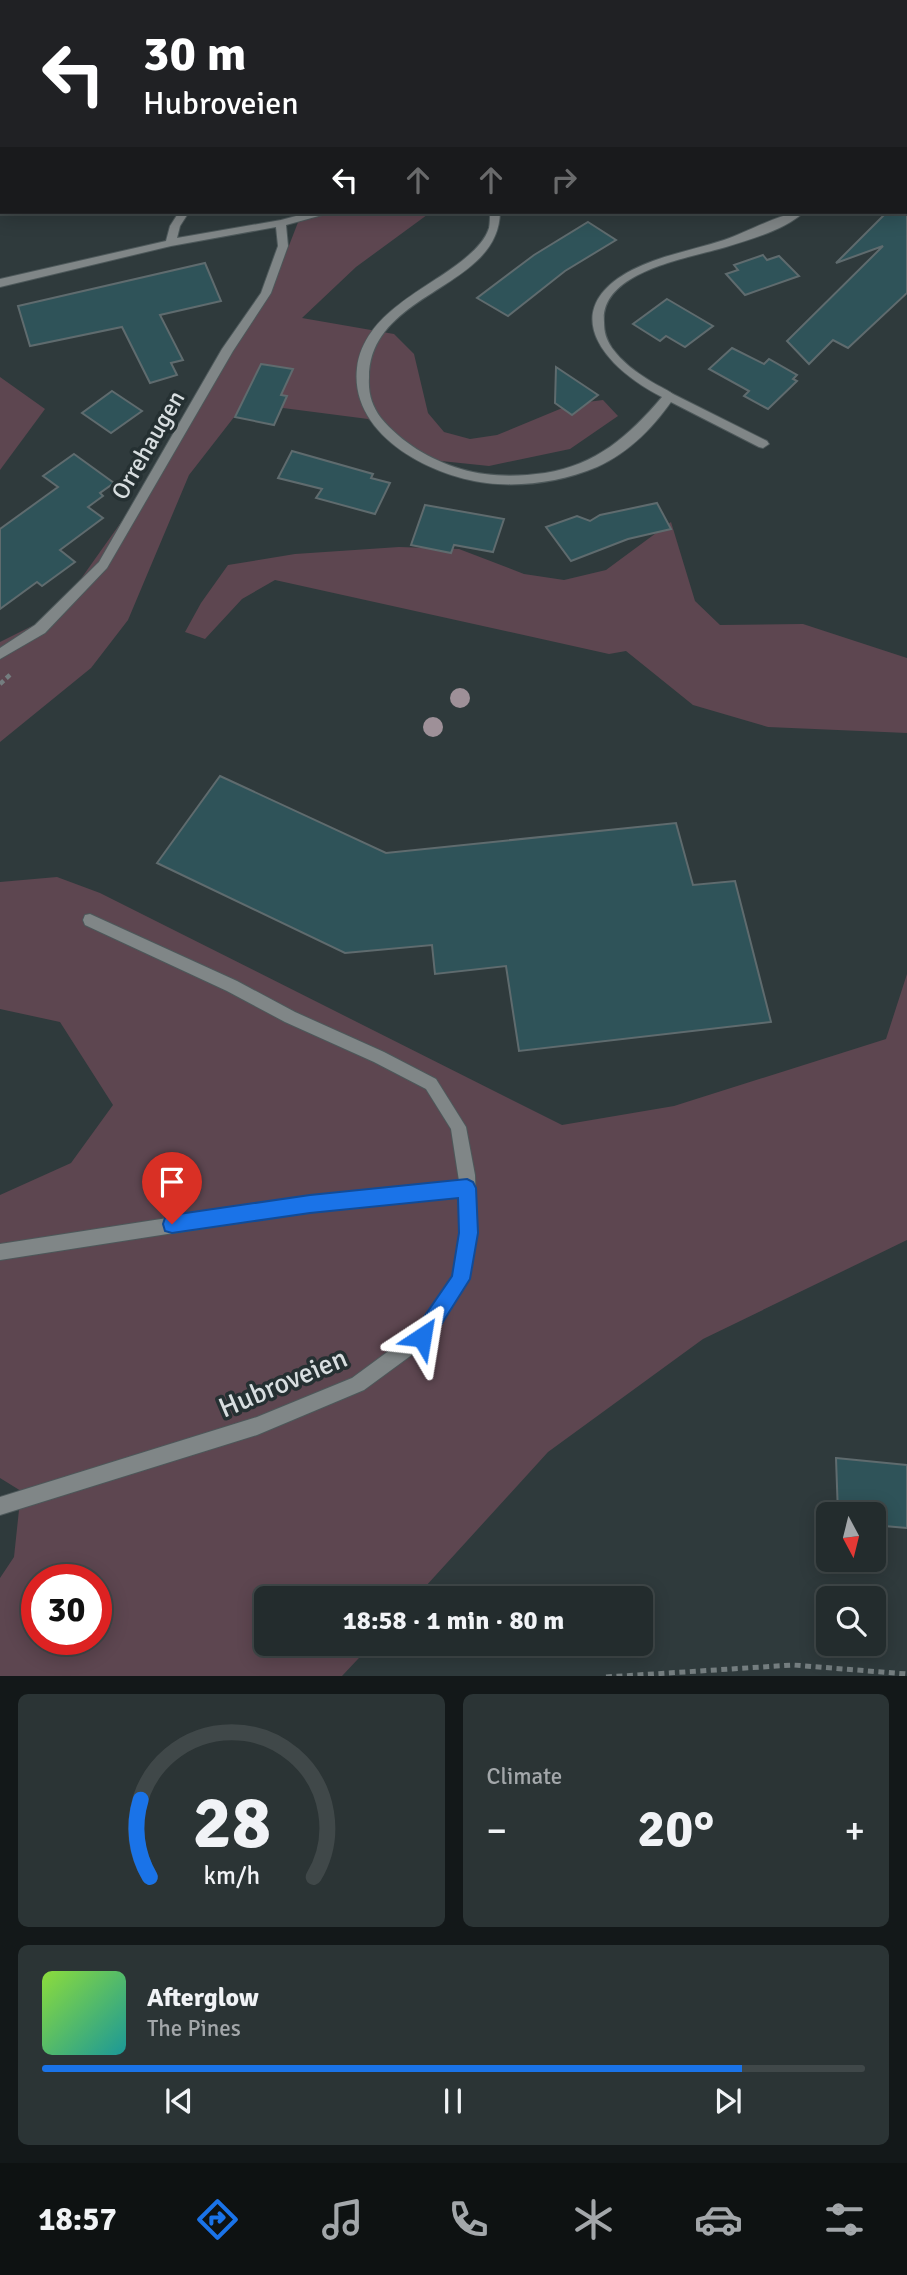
<!DOCTYPE html>
<meta charset="utf-8">
<style>
body{margin:0;font-family:Signika,sans-serif;background:#2b3435;color:#f1f3f6;height:100vh;display:flex;flex-direction:column;font-size:26px;white-space:nowrap}
*{box-sizing:border-box;margin:0}
p{font-size:23px;color:#a3a7aa}
.icon{flex:none;width:38px;height:38px;fill:none;stroke:currentColor;stroke-width:2;stroke-linecap:round;stroke-linejoin:round}
.map{position:relative;height:1676px;overflow:hidden}
.side{display:flex;flex-direction:column;gap:18px;padding:18px;background:#131819;flex:1}
.side>*{flex:none}
.top-card{position:absolute;left:0px;top:0px;width:908px;height:214px;box-shadow:0 4px 18px #0003,0 0 0 2px #404849;background:#202124;color:#fff;overflow:hidden}
.needle{width:46px;rotate:173deg}
.controls{position:absolute;left:816px;top:1502px;display:grid;gap:14px}
.controls a{display:grid;place-items:center;width:70px;height:70px;border-radius:10px;background:#232c2d;box-shadow:0 4px 18px #0003,0 0 0 2px #404849;font-size:35px}
.speed{position:absolute;left:21px;top:1564px;display:flex;gap:14px;font-size:35px;font-weight:700;text-align:center}
.speed>*{display:grid;place-content:center;width:91px;height:91px;border-radius:50%;background:#232c2d;box-shadow:0 4px 18px #0003,0 0 0 2px #404849;line-height:1}
.speed .limit{border:10px solid #d22;background:#fff;color:#111}
.pin{position:absolute;display:grid;place-items:center;width:60px;height:60px;color:#fff;margin:-72px -30px;border-radius:50% 50% 50% 0;rotate:-45deg;box-shadow:0 0 7px #0007}
.pin .icon{rotate:45deg}
.me{position:absolute;width:77px;margin:-38px;rotate:33deg;stroke-linejoin:round;filter:drop-shadow(0 0 5px #0008)}
.turn{display:flex;align-items:center;gap:24px;height:147px;padding:0 28px;font-size:32px}
.turn .icon{width:91px;height:91px;stroke-width:2.5}
.turn b{display:block;font-size:49px;line-height:60px}
.lanes{display:flex;align-items:center;height:66px;padding:0 28px;background:#0003;justify-content:center;gap:35px;direction:ltr}
.lanes .off{opacity:.35}
.big{font-size:52px;font-weight:800;line-height:1.1}
.side .widget{flex:1;display:flex;flex-direction:column;justify-content:center;gap:10px;min-width:0;padding:0 24px;border-radius:10px;background:#2b3435}
.side .dial{align-items:center;gap:0}
.dial svg{height:182px;overflow:visible;fill:none;stroke:#404849;stroke-width:7;stroke-linecap:round;text-anchor:middle}
.dial text{fill:#f1f3f6;stroke:none}
.song{display:flex;align-items:center;gap:21px}
.cover{width:84px;height:84px;border-radius:10px;background:linear-gradient(135deg,hsl(90 70% 55%),hsl(180 70% 35%))}
.played{height:7px;border-radius:4px;background:linear-gradient(90deg,#1a73e8 85%,#404849 85%)}
.keys{display:flex;justify-content:space-around;direction:ltr}
.heat{display:flex;justify-content:space-between;align-items:center;font-size:38px;direction:ltr}
.side .tiles{flex:1;display:grid;gap:18px;grid-template-columns:1fr 1fr}
.widget:last-child{grid-column:span 2}
.trip{position:absolute;left:254px;top:1586px;width:399px;height:70px;border-radius:10px;background:#232c2d;box-shadow:0 4px 18px #0003,0 0 0 2px #404849;font-weight:800;line-height:70px;text-align:center}
.dock{display:flex;height:112px;justify-content:space-around;align-items:center;background:#0e1212;color:#a3a7aa}
.dock .icon{width:49px;height:49px}
.dock .current{color:#1a73e8}
.dock b{font-size:32px;color:#f1f3f6}
.map>svg:first-child{display:block}
.green{fill:#5d4650;fill-rule:evenodd}
.building{fill:#2f5359;stroke:#5f6b6e;stroke-width:2}
.lines{fill:none;stroke-linecap:round;stroke-linejoin:round}
.lane-casing{stroke:#4d585a;stroke-width:2}
.street-casing{stroke:#4d585a;stroke-width:2}
.path-far2{stroke:#747d7f;stroke-width:3.5;stroke-dasharray:3.5 2.5;stroke-linecap:butt}
.path-far1{stroke:#747d7f;stroke-width:4.5;stroke-dasharray:5 3.5;stroke-linecap:butt}
.path{stroke:#747d7f;stroke-width:5;stroke-dasharray:6 4.5;stroke-linecap:butt}
.lane{fill:#808687;fill-rule:evenodd}
.street{fill:#808687;fill-rule:evenodd}
.tree{fill:#9e9098}
.route{fill:#1a73e8;stroke:#114b97;stroke-width:2}
.labels{text-anchor:middle;dominant-baseline:central;stroke-width:7;stroke-linejoin:round;paint-order:stroke}
.street-label{font-size:24px;fill:#d8dee0;stroke:#253032}
.near-street-label{font-size:28px;fill:#d8dee0;stroke:#253032}
</style>
<div class="map">
<svg width="907" height="1677" viewBox="0 0 907 1677">
<rect width="100%" height="100%" fill="#2f3a3c"/>
<!-- green -->
<g class="green">
<path d="M336,0H735L740,2H335Z"/>
<path d="M302,212H431L356,267L302,318L394,334L414,354L428,413L444,432L470,439L497,435L572,404L603,400L618,416L570,449L489,466L412,458L368,419L245,403L189,475L128,620L91,668L0,742V642L56,614L185,432L278,274Z"/>
<path d="M0,377L45,409L0,470Z"/>
<path d="M671,522L695,601L720,625L803,624L907,658V733L768,727L693,705L626,651L609,654L275,580L242,599L205,639L185,632L201,603L228,565L295,554L399,547L459,549L524,574L564,580L606,570Z"/>
<path d="M57,877L100,893L562,1125L674,1106L886,1039L907,974V1240L703,1339L548,1452L415,1598H266V1643H373L342,1676H0V1578L14,1557L21,1491L0,1478V1195L71,1163L113,1105L60,1022L0,1009V882ZM37,1580H96V1640H37Z"/>
</g>
<!-- building -->
<g class="building">
<path d="M887,212H907V293L848,348L833,340L809,364L787,341L883,246L836,263Z"/>
<path d="M588,222L616,240L565,271L508,316L477,298L534,255Z"/>
<path d="M763,255L767,260L779,256L799,276L745,295L726,274L738,270L734,265Z"/>
<path d="M205,263L221,301L160,315L183,360L171,363L177,375L150,383L122,327L30,346L18,306Z"/>
<path d="M667,299L713,326L685,347L666,336L660,341L633,324Z"/>
<path d="M732,348L764,364L769,359L797,375L793,379L797,381L768,409L744,396L749,391L709,369Z"/>
<path d="M261,364L293,369L281,395L287,396L274,425L235,417Z"/>
<path d="M556,367L598,395L572,415L555,403Z"/>
<path d="M112,391L142,411L111,433L82,413Z"/>
<path d="M292,451L373,474L371,478L390,483L375,514L316,498L322,489L278,478Z"/>
<path d="M74,454L114,483L100,493L103,496L88,507L103,518L60,550L75,562L42,586L37,582L0,609V529L58,487L43,476Z"/>
<path d="M657,503L671,529L628,539L571,561L546,527L577,516L590,521L600,515Z"/>
<path d="M425,505L504,519L493,552L454,545L451,553L411,545Z"/>
<path d="M220,776L386,853L676,823L693,885L735,881L771,1022L519,1051L506,966L435,974L432,945L345,953L157,863Z"/>
<path d="M836,1458L907,1465V1528L873,1525V1514H838Z"/>
</g>
<g class="lines">
<!-- lane casing -->
<g class="lane-casing">
<path id="lane" d="M669,392L767,441L769,444L763,448L759,447L665,399L663,396Z"/>
</g>
<!-- street casing -->
<g class="street-casing">
<g id="street">
<path d="M141,0H151L141,2Z"/>
<path d="M327,0H337L327,2Z"/>
<path d="M704,0H714L704,2Z"/>
<rect x="906" y="118" width="1" height="6"/>
<path d="M0,148H2L0,156Z"/>
<path d="M179,212H189L180,226L177,238L281,220L311,212H327L326,214L286,225L288,246L271,293L233,351L107,568L45,633L0,659V648L35,625L99,562L222,349L261,293L278,246L276,227L171,246L0,287V279L166,241L170,226Z"/>
<path d="M490,212H500C499,290 369,291 369,378C368,393 372,406 381,418C401,442 430,460 461,469C488,477 516,477 545,473C596,465 629,436 662,397C606,369 554,311 632,270C661,255 694,250 724,240C746,233 784,211 804,212C785,230 751,239 726,247C690,258 600,271 604,322C604,332 606,339 612,348C622,362 637,373 652,382C660,387 669,390 675,396C656,425 629,453 597,467C566,480 531,486 498,484C439,481 349,438 357,368C364,313 426,290 463,260C473,252 485,241 489,228C490,223 490,217 490,212Z"/>
<path d="M90,914L237,981L295,1012L384,1052L436,1079L466,1127L475,1175L477,1233L466,1285L428,1343L364,1390L257,1435L0,1515V1497L257,1417L352,1378L416,1331L452,1276L461,1233L460,1197L310,1212L0,1260V1244L310,1196L459,1181L451,1129L426,1089L374,1062L285,1022L227,991L85,925L83,920L85,915Z"/>
</g>
</g>
<!-- path-far2 -->
<path class="path-far2" d="M741,0H752"/>
<!-- path-far1 -->
<path class="path-far1" d="M0,684L12,673"/>
<!-- path -->
<path class="path" d="M606,1677L793,1665L907,1674"/>
<!-- lane -->
<use href="#lane" class="lane"/>
<!-- street -->
<use href="#street" class="street"/>
</g>
<!-- trees -->
<g class="tree">
<circle cx="460" cy="698" r="10"/>
<circle cx="433" cy="727" r="10"/>
</g>
<!-- route -->
<path class="route" d="M467,1179L473,1182L476,1188L478,1233L470,1279L429,1344L422,1347L415,1344L412,1337L415,1330L452,1276L459,1233L458,1198L310,1213L172,1233L165,1231L163,1224L165,1218L172,1215L310,1195Z"/>
<g class="labels">
<!-- street labels -->
<g class="street-label">
<text transform="translate(148 445) rotate(-60)">Orrehaugen</text>
</g>
<!-- near-street labels -->
<g class="near-street-label">
<text transform="translate(283 1383) rotate(-23)">Hubroveien</text>
</g>
</g>
</svg>
<div class="controls">
<a><svg class="needle" viewBox="-14 -14 28 28"><path d="M0-13l5 13h-10z" fill="#e53935"/><path d="M0 13l5-13h-10z" fill="#a3a7aa"/></svg></a>
<a><svg class="icon" aria-label="search" viewBox="0 0 24 24"><circle cx="10" cy="10" r="6"/><path d="M15 15l6 6"/></svg></a>
</div>
<div class="speed"><div class="limit">30</div></div>
<div class="pin" style="left:172px;top:1224px;background:#d93025"><svg class="icon" aria-label="arrive" viewBox="0 0 24 24"><path d="M6 21V4h12l-3 4 3 4H6"/></svg></div>
<svg class="me" style="left:422px;top:1337px" viewBox="-20 -20 40 40"><path d="M0-17L14 15 0 8-14 15z" fill="#1a73e8" stroke="#fff" stroke-width="4"/></svg>
<div class="trip">18:58 · 1 min · 80 m</div>
<div class="top-card">
<div class="turn"><svg class="icon" aria-label="left" viewBox="0 0 24 24"><path d="M17 20v-9H6M10 6l-5 5 5 5"/></svg><div><b>30 m</b>Hubroveien</div></div>
<div class="lanes"><svg class="icon" aria-label="left" viewBox="0 0 24 24"><path d="M17 20v-9H6M10 6l-5 5 5 5"/></svg><svg class="icon off" aria-label="ahead" viewBox="0 0 24 24"><path d="M12 20V5M6 11l6-6 6 6"/></svg><svg class="icon off" aria-label="ahead" viewBox="0 0 24 24"><path d="M12 20V5M6 11l6-6 6 6"/></svg><svg class="icon off" aria-label="right" viewBox="0 0 24 24"><path d="M7 20v-9h11M14 6l5 5-5 5"/></svg></div>
</div>
</div>
<section class="side">
<div class="tiles">
<div class="widget dial"><svg viewBox="0 0 100 80">
<path d="M14 69A42 42 0 1 1 86 69"/>
<path d="M14 69A42 42 0 0 1 10 35" stroke="#1a73e8"/>
<text x="50" y="56" font-size="32" font-weight="700">28</text>
<text x="50" y="72" font-size="11">km/h</text>
</svg></div>
<div class="widget"><p>Climate</p>
<div class="heat"><a>−</a><b class="big">20°</b><a>+</a></div>
</div>
<div class="widget">
<div class="song"><i class="cover"></i><div><b>Afterglow</b><p>The Pines</p></div></div>
<div class="played"></div>
<div class="keys"><svg class="icon" aria-label="previous" viewBox="0 0 24 24"><path d="M18 5L8 12l10 7zM5 5v14"/></svg><svg class="icon" aria-label="pause" viewBox="0 0 24 24"><path d="M8 5v14M16 5v14"/></svg><svg class="icon" aria-label="next" viewBox="0 0 24 24"><path d="M6 5l10 7-10 7zM19 5v14"/></svg></div>
</div>
</div>
</section>
<nav class="dock">
<b>18:57</b>
<svg class="icon current" aria-label="directions" viewBox="0 0 24 24"><path d="M12 3l9 9-9 9-9-9zM9 14v-3h6M13 9l2 2-2 2"/></svg>
<svg class="icon" aria-label="music" viewBox="0 0 24 24"><path d="M9 18V5l10-2v13"/><circle cx="6" cy="18" r="3"/><circle cx="16" cy="16" r="3"/></svg>
<svg class="icon" aria-label="phone" viewBox="0 0 24 24"><path d="M5 4h4l2 5-3 2q2 4 5 5l2-3 5 2v4C11 20 4 13 5 4z"/></svg>
<svg class="icon" aria-label="climate" viewBox="0 0 24 24"><path d="M12 3v18M4 7l16 10M4 17L20 7"/></svg>
<svg class="icon" aria-label="car" viewBox="0 0 24 24"><path d="M5 17H2v-5l4-1 3-4h7l3 4 3 1v5h-3M9 17h6M6 11h13"/><circle cx="7" cy="17" r="2"/><circle cx="17" cy="17" r="2"/></svg>
<svg class="icon" aria-label="filters" viewBox="0 0 24 24"><path d="M4 7h16M4 17h16"/><circle cx="9" cy="7" r="2"/><circle cx="15" cy="17" r="2"/></svg>
</nav>
